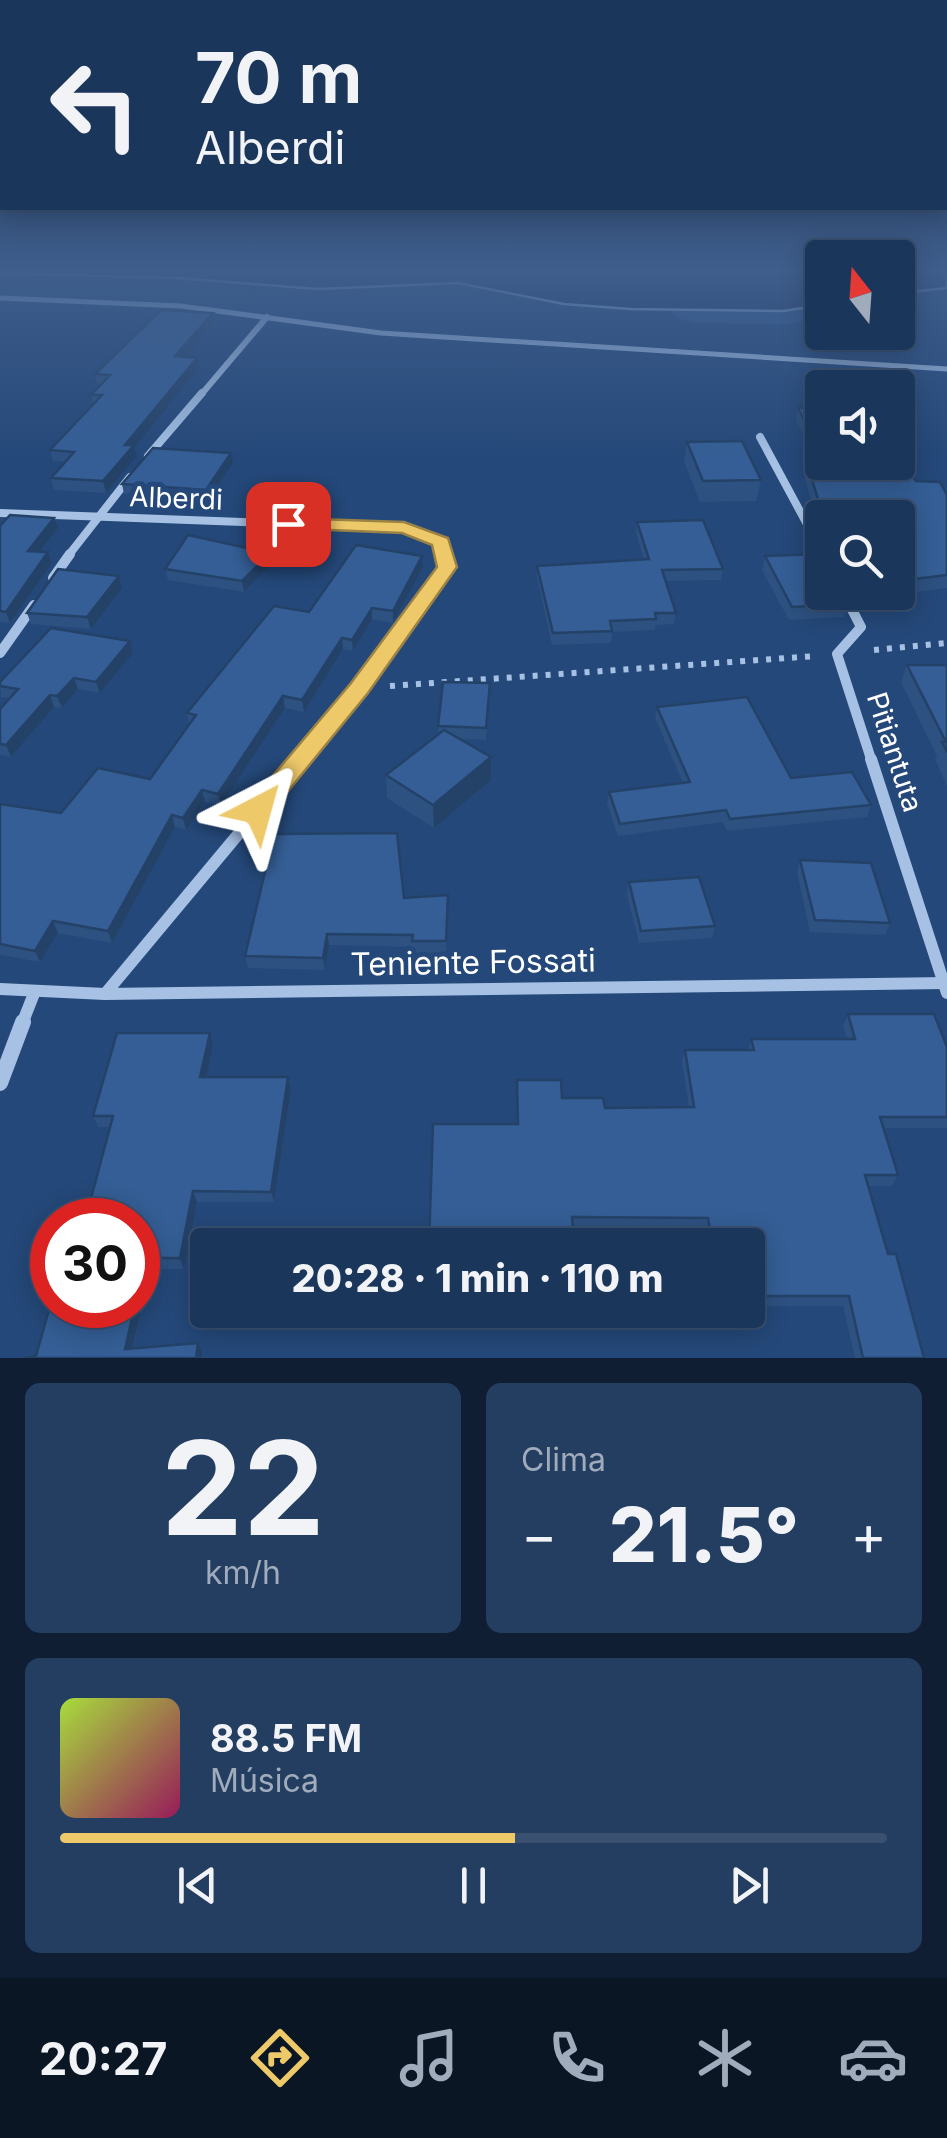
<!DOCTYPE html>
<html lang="es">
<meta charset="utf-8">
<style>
body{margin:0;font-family:Inter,sans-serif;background:#243e61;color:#f1f3f6;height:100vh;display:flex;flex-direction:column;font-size:38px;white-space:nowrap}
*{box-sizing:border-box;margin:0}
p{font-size:32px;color:#a0abbb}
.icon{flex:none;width:55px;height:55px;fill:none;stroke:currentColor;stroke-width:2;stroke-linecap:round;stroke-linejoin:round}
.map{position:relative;height:1358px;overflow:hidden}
.panel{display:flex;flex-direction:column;gap:25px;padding:25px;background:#0f1e32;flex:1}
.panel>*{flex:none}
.hud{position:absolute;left:0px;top:0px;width:948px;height:210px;box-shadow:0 5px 25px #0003,0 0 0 2px #395071;background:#1b365b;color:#f1f3f6;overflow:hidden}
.needle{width:65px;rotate:343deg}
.controls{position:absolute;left:805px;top:240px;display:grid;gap:20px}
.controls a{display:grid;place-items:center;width:110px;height:110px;border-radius:10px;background:#1b365b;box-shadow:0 5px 25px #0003,0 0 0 2px #395071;font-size:50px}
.speed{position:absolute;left:30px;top:1198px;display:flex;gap:20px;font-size:50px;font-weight:700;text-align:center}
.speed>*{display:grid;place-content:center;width:130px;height:130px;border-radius:50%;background:#1b365b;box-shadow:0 5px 25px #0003,0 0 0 2px #395071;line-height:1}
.speed .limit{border:15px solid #d22;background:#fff;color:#111}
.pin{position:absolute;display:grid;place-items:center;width:85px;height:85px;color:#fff;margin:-42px;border-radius:20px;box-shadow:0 5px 15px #0006}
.me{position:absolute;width:110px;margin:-55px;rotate:39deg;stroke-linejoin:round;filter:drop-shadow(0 0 8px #0008)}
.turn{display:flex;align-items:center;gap:35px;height:210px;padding:0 30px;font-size:45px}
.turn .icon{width:130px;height:130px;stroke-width:2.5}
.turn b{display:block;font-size:70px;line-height:85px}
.big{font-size:75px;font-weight:800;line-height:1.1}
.panel .widget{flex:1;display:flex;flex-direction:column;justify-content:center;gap:15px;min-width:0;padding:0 35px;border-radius:15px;background:#243e61}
.panel .dial{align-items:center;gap:0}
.dial b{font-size:130px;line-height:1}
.song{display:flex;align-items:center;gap:30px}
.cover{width:120px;height:120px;border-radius:15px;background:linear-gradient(135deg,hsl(80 70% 55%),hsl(330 70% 35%))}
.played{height:10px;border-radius:5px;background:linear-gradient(90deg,#eec96a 55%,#395071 55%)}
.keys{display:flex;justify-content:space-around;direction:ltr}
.heat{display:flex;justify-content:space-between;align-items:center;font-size:55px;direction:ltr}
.panel .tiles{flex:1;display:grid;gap:25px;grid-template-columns:1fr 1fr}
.widget:last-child{grid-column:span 2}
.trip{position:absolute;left:190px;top:1228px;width:575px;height:100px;border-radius:10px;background:#1b365b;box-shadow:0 5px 25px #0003,0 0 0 2px #395071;font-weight:800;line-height:100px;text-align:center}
.dock{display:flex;height:160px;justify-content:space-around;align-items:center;background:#0b1624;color:#a0abbb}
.dock .icon{width:70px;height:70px}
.dock .selected{color:#eec96a}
.dock b{font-size:45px;color:#f1f3f6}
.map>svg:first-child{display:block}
.green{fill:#2f5990}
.water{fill:#193359;stroke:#9abce4;stroke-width:2.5}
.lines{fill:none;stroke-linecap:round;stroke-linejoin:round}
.path{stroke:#a6c1e4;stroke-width:6;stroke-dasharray:5 8;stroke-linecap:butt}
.service{stroke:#a6c1e4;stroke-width:5}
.minor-far4{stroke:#a6c1e4;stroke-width:6}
.minor-far3{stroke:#a6c1e4;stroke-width:8}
.minor-far2{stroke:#a6c1e4;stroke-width:10}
.minor-far1{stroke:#a6c1e4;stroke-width:12}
.minor{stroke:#a6c1e4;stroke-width:16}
.wall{fill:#2d5180}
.shaded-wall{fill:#244268}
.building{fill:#345e95;stroke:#244268;stroke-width:2.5}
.route{fill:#eec96a;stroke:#9b8345;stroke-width:2.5}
.labels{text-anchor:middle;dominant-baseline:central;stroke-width:10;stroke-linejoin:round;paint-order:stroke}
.street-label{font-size:28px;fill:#fff;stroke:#244879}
.near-street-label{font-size:32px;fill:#fff;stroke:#244879}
</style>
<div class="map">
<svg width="947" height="1358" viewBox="0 0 947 1358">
<rect width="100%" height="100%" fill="#244879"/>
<!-- green -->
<path class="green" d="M645,269L807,306H822V316L791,324L695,323L677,318Z"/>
<!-- water -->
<g class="water">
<path d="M0,269H822V305L783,311L630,309L564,304L458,283L318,289L177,278L0,273Z"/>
<path d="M898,269H947V288L898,293Z"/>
</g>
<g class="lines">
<!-- path -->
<g class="path">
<path d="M874,650L947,643"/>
<path d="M390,686L816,656"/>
</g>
<!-- service -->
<path class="service" d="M0,298L181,306L381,333L947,369"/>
<!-- minor-far4 -->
<path class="minor-far4" d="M200,396L267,317"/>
<!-- minor-far3 -->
<g class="minor-far3">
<path d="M760,437L822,552"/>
<path d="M148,456L202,393"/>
<path d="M0,513L404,528L441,542L444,556"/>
<path d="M68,556L130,477"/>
</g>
<!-- minor-far2 -->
<g class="minor-far2">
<path d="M53,578L70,554"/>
<path d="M843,592L861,627L837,654L872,762"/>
<path d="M0,653L34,605"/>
<path d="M299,762L360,688L447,567L444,554"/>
</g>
<!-- minor-far1 -->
<g class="minor-far1">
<path d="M871,759L947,993"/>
<path d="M0,989L105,994L947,983"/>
<path d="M105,994L301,759"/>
<path d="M22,1024L35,991"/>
</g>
<!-- minor -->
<path class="minor" d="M0,1083L23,1022"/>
</g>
<!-- wall -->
<g class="wall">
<path d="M213,313L215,323L185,357L199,368L135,447L137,456L106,493L54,490L51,478L65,462L53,461L50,450L93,405L91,395L101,385L97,384L95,374Z"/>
<path d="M798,408H822V462H898L916,481L947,495V588L857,599L853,592H898V518H822V535L805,480L808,467H816L811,460L812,453L796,420Z"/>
<path d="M687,442L761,480L756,501L700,502L684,462Z"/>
<path d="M231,453L233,463L208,500L124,494L122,484Z"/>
<path d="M637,522L723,569L721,580L665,581L676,613L674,624L656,625L655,630L612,632L611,643L552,645L537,577V566L644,559L636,532Z"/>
<path d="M0,526L58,528L40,552H48L52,563L10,623L0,622Z"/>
<path d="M270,553L271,564L244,592L168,580L165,569Z"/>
<path d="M765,556L848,604L844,617L789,620L762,570Z"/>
<path d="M423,567L393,623L372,619L353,651L343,649L304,712L285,708L221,805L205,802L186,830L175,827L112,943L58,933L40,962L0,955V804L61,813L150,779L189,725L187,713L309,612Z"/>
<path d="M122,588L91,629L31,624L27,613Z"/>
<path d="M130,641L133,653L100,693L78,689L62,708L54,707L11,757L0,755V709L10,698L1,697L0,682Z"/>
<path d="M907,665H947V786L935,759L937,756L901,682Z"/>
<path d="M489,695L486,740L461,739L491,780L434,828L387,798L386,775L439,734L438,726Z"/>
<path d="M657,707L791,778L871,805L867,817L727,831L723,822L618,836L607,804L609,792L683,783L655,718Z"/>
<path d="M800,860L890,923L885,935L810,932L797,872Z"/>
<path d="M629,882L715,926L712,938L639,943L627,894Z"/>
<path d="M448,895L446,953H413L412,947L329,945L325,970L248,968L245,956L404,898Z"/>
<path d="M848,1014L947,1047V1128H883L898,1175L892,1186H868L888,1254L924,1358H855L843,1306H748V1245H707L705,1228L573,1227L517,1124V1080L562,1098L605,1108L689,1107L682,1062L685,1050H748L751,1039H847L843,1026Z"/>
<path d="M210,1033L213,1044L206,1077H288L291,1088L274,1202H197L184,1269H151L133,1348L198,1343L202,1352V1358H24L36,1356L90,1202L110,1127H98L93,1116Z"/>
</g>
<!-- shaded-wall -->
<g class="shaded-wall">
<path d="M213,313L215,323L177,367L175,356Z"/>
<path d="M197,358L199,368L135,447L137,456L106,493L103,481L125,445Z"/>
<path d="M231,453L233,463L208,500L206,490Z"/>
<path d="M54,518L58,528L32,562L28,551Z"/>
<path d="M48,552L52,563L10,623L6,612Z"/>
<path d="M270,553L271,564L244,592L242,581Z"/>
<path d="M422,556L423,567L393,623V611Z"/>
<path d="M119,576L122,588L91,629L87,617Z"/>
<path d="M372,608V619L353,651L352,640Z"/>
<path d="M342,638L343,649L304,712L302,700Z"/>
<path d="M130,641L133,653L100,693L96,682Z"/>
<path d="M74,678L78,689L62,708L57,696Z"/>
<path d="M50,695L54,707L11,757L6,745Z"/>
<path d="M283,696L285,708L221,805L218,794Z"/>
<path d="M491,757V780L434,828L433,805Z"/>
<path d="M202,790L205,802L186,830L183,818Z"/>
<path d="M172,815L175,827L112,943L108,931Z"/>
<path d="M53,921L58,933L40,962L35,951Z"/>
<path d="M327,934L329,945L325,970L323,958Z"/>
<path d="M210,1033L213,1044L204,1089L200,1077Z"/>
<path d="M288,1077L291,1088L274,1202L271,1192Z"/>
<path d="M193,1191L197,1202L184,1269L180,1258Z"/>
<path d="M146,1258L151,1269L130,1358L125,1349L135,1305H138V1294Z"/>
<path d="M198,1343L202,1352V1358H196Z"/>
</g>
<!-- building -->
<g class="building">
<path d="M161,310L213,313L175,356L197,358L125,445H134L103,481L51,478L74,452L50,450L102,395H91L110,375L95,374Z"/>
<path d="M798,408H822V460L814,447H818Z"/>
<path d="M742,441L761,480L703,481L687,442Z"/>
<path d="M153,448L231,453L206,490L122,484Z"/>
<path d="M898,460L916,481L940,482L947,495V575L898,581V518H824L808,467H828L825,462H898Z"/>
<path d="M10,515L54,518L28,551L48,552L6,612L0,611V526Z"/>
<path d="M703,520L723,569L662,570L676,613H655L656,619L610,621L612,631L553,633L537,566L649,559L637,522Z"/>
<path d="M188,535L270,553L242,581L165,569Z"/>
<path d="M356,545L422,556L393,611L372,608L352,640L342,638L302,700L283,696L218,794L202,790L183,818L172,815L108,931L53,921L35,951L0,944V804L61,813L98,768L150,779L196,715L187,713L274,606L309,612Z"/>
<path d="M822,554V592H844L848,604L792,607L765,556Z"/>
<path d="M58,569L119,576L87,617L27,613Z"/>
<path d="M51,628L130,641L96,682L74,678L57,696L50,695L6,745L0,744V709L18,689L0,686V682Z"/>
<path d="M907,665H947V752L942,742H946Z"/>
<path d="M443,682L490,683L486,728L438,726Z"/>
<path d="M747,697L791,778L852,772L871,805L730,819L726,810L620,824L609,792L690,782L657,707Z"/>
<path d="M444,730L491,757L433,805L386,775Z"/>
<path d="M397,833L404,898L448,895L446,941H412L413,935L327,934L323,958L245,956L274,834Z"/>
<path d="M800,860L871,863L890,923L815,920Z"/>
<path d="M699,877L715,926L641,931L629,882Z"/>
<path d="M848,1014H934L947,1047V1117H880L898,1175H865L888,1254H896L924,1358H863L849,1296H748V1245H713L708,1218L572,1217L574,1245H429L433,1124H518L517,1080H561L562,1098H603L605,1108L694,1107L685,1050H754L751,1039H855Z"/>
<path d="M117,1033H210L200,1077H288L271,1192L193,1191L180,1258H146L138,1294V1220H75L80,1202H90L113,1116H93Z"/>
<path d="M52,1299V1305H135L125,1349L198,1343L196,1358H24L36,1356Z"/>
</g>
<!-- sky -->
<linearGradient id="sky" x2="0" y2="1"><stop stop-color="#142843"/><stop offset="0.59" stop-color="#3f5e8c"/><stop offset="1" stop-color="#3f5e8c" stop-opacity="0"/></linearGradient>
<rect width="947" height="459" fill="url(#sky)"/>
<!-- route -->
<path class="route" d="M288,518L404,522L448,538L457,567L368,693L267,817H249L245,810L249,804L351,683L437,567L432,545L402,533L282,528L279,524Z"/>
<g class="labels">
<!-- street labels -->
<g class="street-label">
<text transform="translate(176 498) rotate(2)">Alberdi</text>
<text transform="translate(895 752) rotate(72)">Pitiantuta</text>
</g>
<!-- near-street labels -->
<g class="near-street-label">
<text transform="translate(473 962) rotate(-1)">Teniente Fossati</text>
</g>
</g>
</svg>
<div class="controls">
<a><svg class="needle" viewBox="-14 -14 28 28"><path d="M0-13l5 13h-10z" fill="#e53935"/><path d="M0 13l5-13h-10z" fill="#a0abbb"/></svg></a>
<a><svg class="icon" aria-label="sound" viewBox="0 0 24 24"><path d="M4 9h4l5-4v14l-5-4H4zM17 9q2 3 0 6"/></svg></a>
<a><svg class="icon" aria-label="search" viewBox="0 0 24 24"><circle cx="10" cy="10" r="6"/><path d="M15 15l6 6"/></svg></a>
</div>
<div class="speed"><div class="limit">30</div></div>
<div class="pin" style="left:288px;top:524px;background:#d93025"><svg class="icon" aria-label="arrive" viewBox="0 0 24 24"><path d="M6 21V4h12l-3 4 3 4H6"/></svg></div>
<svg class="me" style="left:258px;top:810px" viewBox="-20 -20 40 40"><path d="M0-17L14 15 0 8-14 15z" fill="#eec96a" stroke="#fff" stroke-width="4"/></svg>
<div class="trip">20:28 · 1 min · 110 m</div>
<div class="hud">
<div class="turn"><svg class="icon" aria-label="left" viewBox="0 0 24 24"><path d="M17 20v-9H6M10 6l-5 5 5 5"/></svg><div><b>70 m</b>Alberdi</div></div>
</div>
</div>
<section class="panel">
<div class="tiles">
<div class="widget dial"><b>22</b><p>km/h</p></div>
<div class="widget"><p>Clima</p>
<div class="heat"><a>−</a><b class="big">21.5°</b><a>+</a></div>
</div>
<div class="widget">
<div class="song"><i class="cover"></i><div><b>88.5 FM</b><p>Música</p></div></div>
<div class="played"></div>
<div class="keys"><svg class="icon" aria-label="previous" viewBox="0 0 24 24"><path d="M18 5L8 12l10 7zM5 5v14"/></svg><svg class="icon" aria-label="pause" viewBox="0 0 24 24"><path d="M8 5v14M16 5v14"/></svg><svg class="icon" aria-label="next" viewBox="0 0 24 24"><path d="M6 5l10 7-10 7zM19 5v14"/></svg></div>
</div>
</div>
</section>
<nav class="dock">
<b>20:27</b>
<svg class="icon selected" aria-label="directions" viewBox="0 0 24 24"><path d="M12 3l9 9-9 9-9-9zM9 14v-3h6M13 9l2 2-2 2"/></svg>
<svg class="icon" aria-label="music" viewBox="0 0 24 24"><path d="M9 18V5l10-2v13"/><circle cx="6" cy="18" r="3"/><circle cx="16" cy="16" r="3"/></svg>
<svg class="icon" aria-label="phone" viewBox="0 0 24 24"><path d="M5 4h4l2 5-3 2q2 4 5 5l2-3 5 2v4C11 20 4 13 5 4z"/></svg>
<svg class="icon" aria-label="climate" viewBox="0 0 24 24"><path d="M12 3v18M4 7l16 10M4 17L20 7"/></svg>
<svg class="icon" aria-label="car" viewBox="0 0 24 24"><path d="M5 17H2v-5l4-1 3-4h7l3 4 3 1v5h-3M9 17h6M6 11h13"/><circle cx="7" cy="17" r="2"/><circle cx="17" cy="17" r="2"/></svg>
</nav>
